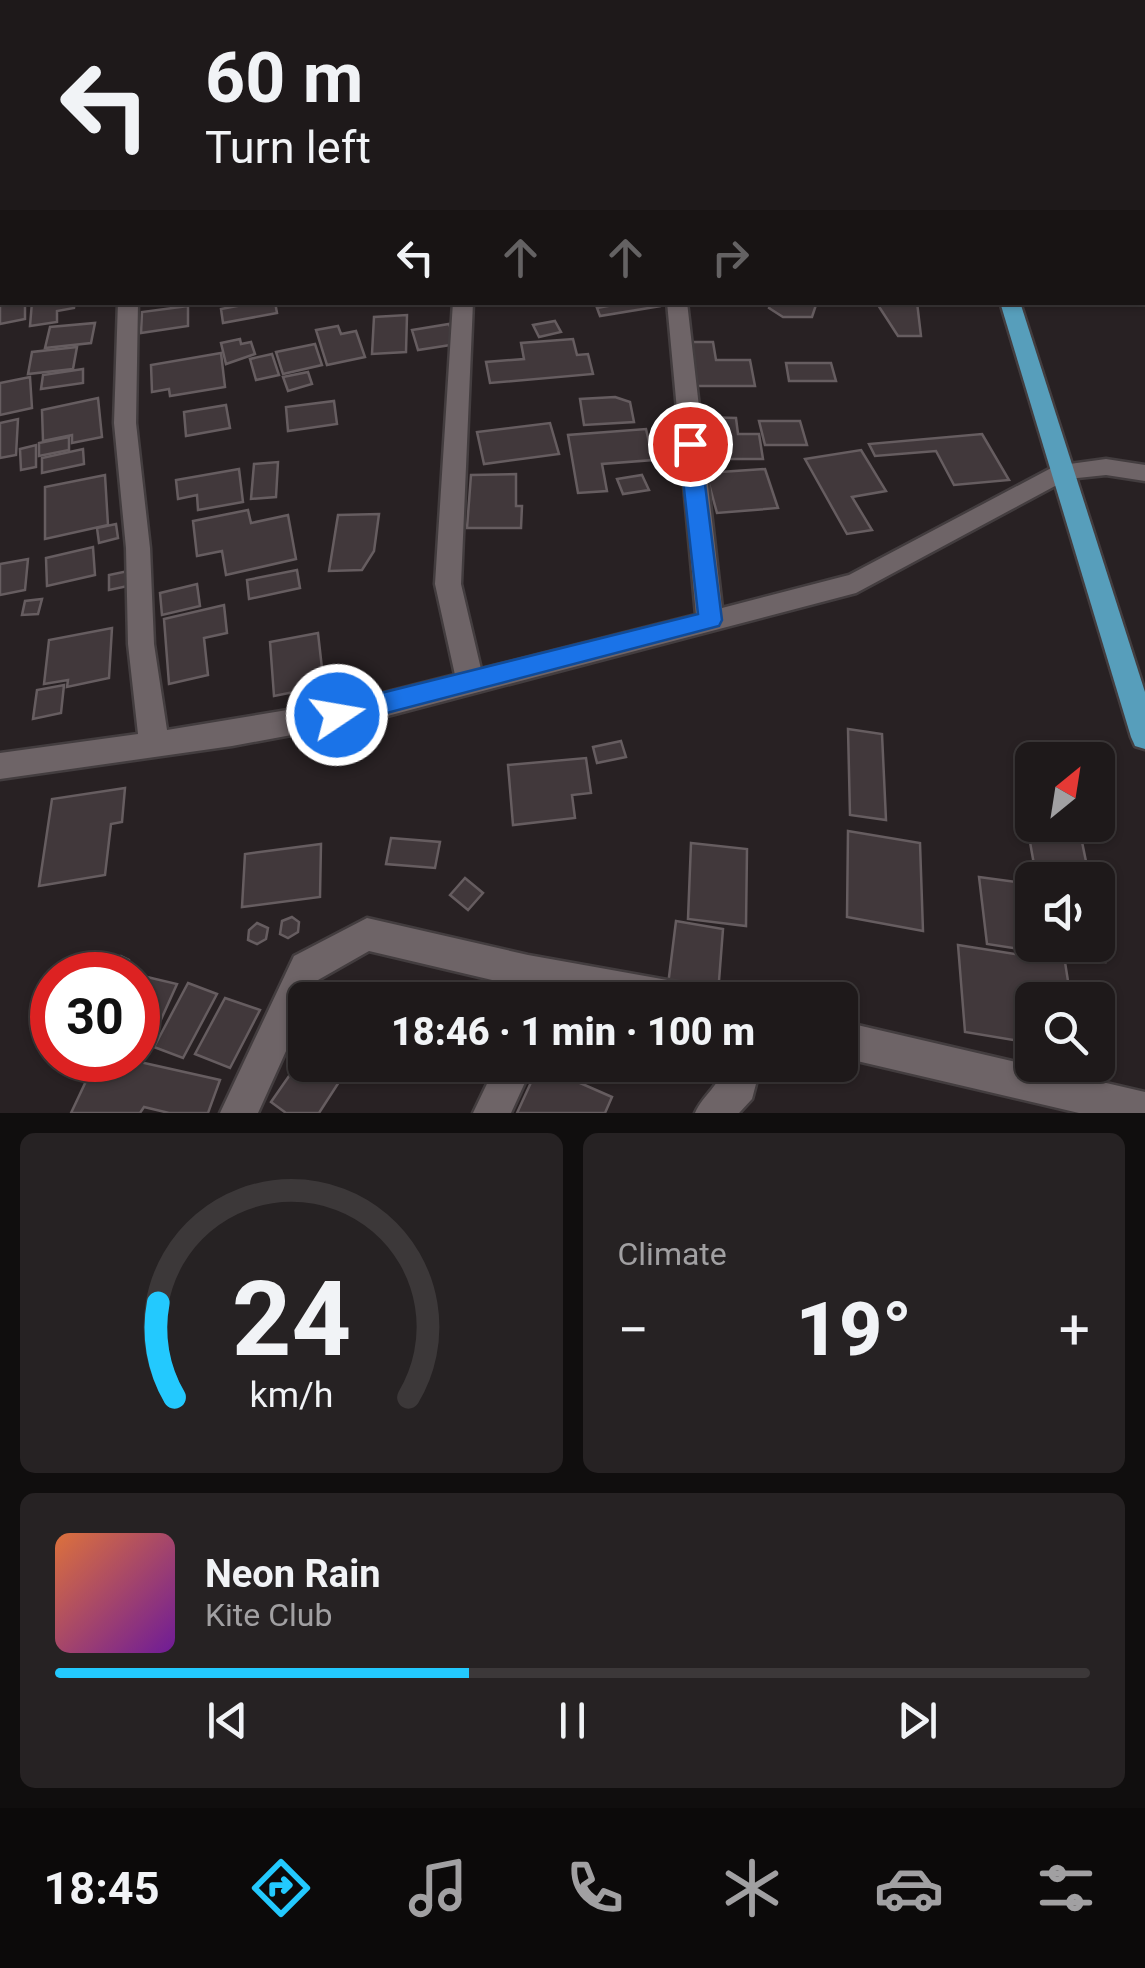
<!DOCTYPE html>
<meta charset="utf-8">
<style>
body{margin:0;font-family:Roboto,sans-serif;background:#262223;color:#f1f3f6;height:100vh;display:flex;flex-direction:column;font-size:38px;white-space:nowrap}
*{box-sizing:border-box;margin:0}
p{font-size:32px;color:#a1a0a2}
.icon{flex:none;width:55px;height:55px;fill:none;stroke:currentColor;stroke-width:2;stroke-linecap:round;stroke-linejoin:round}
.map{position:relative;height:1113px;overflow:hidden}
.panel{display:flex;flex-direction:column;gap:20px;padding:20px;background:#100e0e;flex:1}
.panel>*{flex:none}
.hud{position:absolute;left:0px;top:0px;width:1145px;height:305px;box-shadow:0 2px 8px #0004,0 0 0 2px #3c3839;background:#1e191a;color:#f1f3f6;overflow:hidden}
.needle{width:65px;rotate:30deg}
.buttons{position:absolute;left:1015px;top:742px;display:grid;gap:20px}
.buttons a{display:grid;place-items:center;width:100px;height:100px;border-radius:15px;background:#1e191a;box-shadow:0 2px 8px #0004,0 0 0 2px #3c3839;font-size:50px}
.speed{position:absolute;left:30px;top:952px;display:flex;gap:20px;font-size:50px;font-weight:700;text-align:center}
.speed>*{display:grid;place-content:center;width:130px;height:130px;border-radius:50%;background:#1e191a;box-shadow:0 2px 8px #0004,0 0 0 2px #3c3839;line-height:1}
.speed .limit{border:15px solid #d22;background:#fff;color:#111}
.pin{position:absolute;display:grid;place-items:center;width:85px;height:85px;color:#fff;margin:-42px;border:5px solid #fff;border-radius:50%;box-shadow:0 2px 10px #0007}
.me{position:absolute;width:110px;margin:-55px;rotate:78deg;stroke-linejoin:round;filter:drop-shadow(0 0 8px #0008)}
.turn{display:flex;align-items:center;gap:35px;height:210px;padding:0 40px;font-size:45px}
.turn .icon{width:130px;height:130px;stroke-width:2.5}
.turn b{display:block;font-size:70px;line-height:85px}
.lanes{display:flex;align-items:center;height:95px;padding:0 40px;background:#0003;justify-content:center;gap:50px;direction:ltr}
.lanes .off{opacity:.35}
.big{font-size:75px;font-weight:800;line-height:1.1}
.panel .tile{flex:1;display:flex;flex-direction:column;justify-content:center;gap:15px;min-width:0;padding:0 35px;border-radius:15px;background:#262223}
.panel .dial{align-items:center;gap:0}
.dial svg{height:260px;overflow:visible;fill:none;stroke:#3c3839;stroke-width:7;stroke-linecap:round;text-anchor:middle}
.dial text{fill:#f1f3f6;stroke:none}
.song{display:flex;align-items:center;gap:30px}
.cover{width:120px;height:120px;border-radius:15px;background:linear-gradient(135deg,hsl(20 70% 55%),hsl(280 70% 35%))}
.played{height:10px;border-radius:5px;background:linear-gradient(90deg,#23c9fe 40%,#3c3839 40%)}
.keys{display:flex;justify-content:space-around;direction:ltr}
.heat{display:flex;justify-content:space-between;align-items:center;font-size:55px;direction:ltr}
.panel .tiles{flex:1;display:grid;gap:20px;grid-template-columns:1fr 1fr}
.tile:last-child{grid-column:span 2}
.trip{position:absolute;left:288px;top:982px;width:570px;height:100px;border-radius:15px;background:#1e191a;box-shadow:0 2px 8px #0004,0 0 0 2px #3c3839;font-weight:800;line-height:100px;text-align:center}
.dock{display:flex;height:160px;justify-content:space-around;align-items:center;background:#0c0a0a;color:#a1a0a2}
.dock .icon{width:70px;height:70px}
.dock .active{color:#23c9fe}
.dock b{font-size:45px;color:#f1f3f6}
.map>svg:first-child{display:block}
.building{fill:#41383b;stroke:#665d60;stroke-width:2.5}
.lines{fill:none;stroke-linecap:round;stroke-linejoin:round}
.minor-casing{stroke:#433d3f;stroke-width:5}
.major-casing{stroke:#433d3f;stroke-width:5}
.minor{fill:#6e6467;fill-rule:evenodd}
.major{fill:#579ebb;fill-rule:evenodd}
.route{fill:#1a73e8;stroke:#114b97;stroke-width:2.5}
</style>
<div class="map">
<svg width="1145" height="1113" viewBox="0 0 1145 1113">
<rect width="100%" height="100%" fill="#282123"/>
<!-- building -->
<g class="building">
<path d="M0,299L25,302V319L0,324Z"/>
<path d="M32,302H75L74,308L57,311V322L30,326Z"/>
<path d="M258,302H275L277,313L223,323L221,309Z"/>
<path d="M629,302L661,306L600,316L597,308Z"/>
<path d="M771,302H817L812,317H783L769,308Z"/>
<path d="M876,302H917L921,336H898Z"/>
<path d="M188,306V326L141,333L142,312Z"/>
<path d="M407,315L406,352L372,354L374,317Z"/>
<path d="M555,321L561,332L539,337L533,325Z"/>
<path d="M95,323L91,343L45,348L50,327Z"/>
<path d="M449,324L457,344L418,350L412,330Z"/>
<path d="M338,326L341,334L356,331L365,357L327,365L316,330Z"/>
<path d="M240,339L241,344L251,342L255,354L226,364L221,343Z"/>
<path d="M573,339L577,355L588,354L593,374L490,383L486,362L524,359L521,343Z"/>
<path d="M691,342H713L716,360H750L755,386H697Z"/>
<path d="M315,344L322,365L283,374L276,352Z"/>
<path d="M77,347L73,369L28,374L32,352Z"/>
<path d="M221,353L225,387L170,396L169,389L152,392L151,365Z"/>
<path d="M272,354L279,375L256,380L250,359Z"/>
<path d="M786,363H831L836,381H789Z"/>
<path d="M83,369V383L41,389L43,375Z"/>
<path d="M308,372L312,384L288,391L283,377Z"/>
<path d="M30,377L32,408L0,415V383Z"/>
<path d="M615,397L630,402L634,422L584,425L580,399Z"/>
<path d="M98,398L102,437L72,443V435L43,441L42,410Z"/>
<path d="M334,401L337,424L288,431L286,407Z"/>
<path d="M226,405L230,428L186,436L184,412Z"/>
<path d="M699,417L736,418L738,434H759L763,459H703Z"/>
<path d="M18,419L16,455L0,458V423Z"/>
<path d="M759,421H800L807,445H765Z"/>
<path d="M550,423L559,454L484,464L477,432Z"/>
<path d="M646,429L653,460L602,464L607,491L578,493L568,435Z"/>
<path d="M982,434L1009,480L954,485L936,451L875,456L869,444Z"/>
<path d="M69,437V450L39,456V443Z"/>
<path d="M36,445V467L21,470L20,449Z"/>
<path d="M83,449L84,464L42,473V458Z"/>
<path d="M861,450L886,491L852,497L872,530L847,534L805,459Z"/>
<path d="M278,462L276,497L251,499L254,464Z"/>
<path d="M239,469L243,502L198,510L197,495L178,499L176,480Z"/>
<path d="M765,469L778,508L717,513L706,473Z"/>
<path d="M516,474V506H522L521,528H467L471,475Z"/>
<path d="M105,475L108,525L45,539V487Z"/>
<path d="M642,475L649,490L623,494L617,479Z"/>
<path d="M248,510L251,523L288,515L296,559L226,575L222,551L197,556L193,521Z"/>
<path d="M379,514L374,551L362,570L329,571L338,515Z"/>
<path d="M116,524L118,538L99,543L97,528Z"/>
<path d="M93,547L95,575L47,586L46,558Z"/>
<path d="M28,559L25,590L0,595V564Z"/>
<path d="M297,570L300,588L249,599L247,580Z"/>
<path d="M128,571V586L109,590V575Z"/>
<path d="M197,584L200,606L162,615L160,593Z"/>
<path d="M42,599L38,614L22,615L25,601Z"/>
<path d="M224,605L227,633L204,638L208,675L169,684L164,619Z"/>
<path d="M112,628L109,678L67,687L68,680L44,684L49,640Z"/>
<path d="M318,633L324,686L274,696L270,642Z"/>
<path d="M64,685L61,713L33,719L37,690Z"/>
<path d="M848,729L882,734L886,820L850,815Z"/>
<path d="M621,741L626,757L597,763L593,747Z"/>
<path d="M586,758L591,793L572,795L575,818L513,825L508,765Z"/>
<path d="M125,788L122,822L111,824L105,875L39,886L52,799Z"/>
<path d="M848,831L920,843L923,931L847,917Z"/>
<path d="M1028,831L1081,837L1089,876L1035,870Z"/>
<path d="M391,838L440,842L435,868L386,864Z"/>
<path d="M691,843L747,849L746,926L688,919Z"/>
<path d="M321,844L320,897L242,907L245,854Z"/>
<path d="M979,877L1032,884V945H1098V925L1105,962L987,944Z"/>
<path d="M465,878L483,893L468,910L450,895Z"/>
<path d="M292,917L299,922L298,932L288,938L280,934L282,921Z"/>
<path d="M676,921L723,929L718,994L668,985Z"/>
<path d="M257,923L268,928L266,939L257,944L248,940L249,930Z"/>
<path d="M958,945L1065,962L1071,1000H1032V1043L965,1032Z"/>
<path d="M121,956L129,960L128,975H100L104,965Z"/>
<path d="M147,977L177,984L150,1044L138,1041V997Z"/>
<path d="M188,983L217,994L183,1058L154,1047Z"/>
<path d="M225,998L260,1010L230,1068L195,1054Z"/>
<path d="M305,1053V1065H350L319,1113H286L271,1102Z"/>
<path d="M96,1060H131L220,1080L208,1113H169L144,1107L140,1113H71Z"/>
<path d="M407,1065H442L432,1081Z"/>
<path d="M539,1065L612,1097L605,1113H517Z"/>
</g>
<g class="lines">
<!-- minor casing -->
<g class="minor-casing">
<g id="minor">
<rect x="1142" y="51" width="3" height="8"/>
<rect x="1142" y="107" width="3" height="10"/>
<path d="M0,113L2,114V125L0,124Z"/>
<path d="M118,302H138L136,423L150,548L154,644L167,730L372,696L455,675L435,584L453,302H473L461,584L481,669L696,615L667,302H687L722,608L849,575L1055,466L1106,459L1145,465V481L1106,475L1068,479L856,593L372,720L232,746L0,779V753L138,734L128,644L126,548L114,423Z"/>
<path d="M367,918L528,955L684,983L696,988L701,1000H589L542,992L541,1000H507L509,984L369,951L318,980L309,1000H305V1009L258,1113H220L294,956Z"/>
<path d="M840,1021L1145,1092V1113H1079L840,1057Z"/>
<path d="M496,1065H533L511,1113H473Z"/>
<path d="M725,1065H761L752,1099L739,1113H695C703,1095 721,1084 725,1065Z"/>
</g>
</g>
<!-- major casing -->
<g class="major-casing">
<g id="major">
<path d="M910,0H922L924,2H911Z"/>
<path d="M1000,302H1020L1145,692V749L1135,746L1131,737Z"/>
</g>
</g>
<!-- minor -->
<use href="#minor" class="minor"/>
<!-- major -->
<use href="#major" class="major"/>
</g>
<!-- route -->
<path class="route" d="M690,437L700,444L722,620L719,626L337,726L328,722L324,715L328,707L337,704L698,614L679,444Z"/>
</svg>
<div class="buttons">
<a><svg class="needle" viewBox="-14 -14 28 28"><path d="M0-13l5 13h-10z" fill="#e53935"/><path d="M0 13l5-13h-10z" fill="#a1a0a2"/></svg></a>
<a><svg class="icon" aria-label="sound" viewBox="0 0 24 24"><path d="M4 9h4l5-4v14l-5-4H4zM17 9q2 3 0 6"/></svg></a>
<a><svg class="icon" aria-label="search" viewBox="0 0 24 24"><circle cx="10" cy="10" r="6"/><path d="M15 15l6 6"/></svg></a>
</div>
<div class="speed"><div class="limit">30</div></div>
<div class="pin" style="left:690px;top:444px;background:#d93025"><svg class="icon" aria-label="arrive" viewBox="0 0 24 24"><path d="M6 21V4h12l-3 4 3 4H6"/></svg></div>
<svg class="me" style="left:337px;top:715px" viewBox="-20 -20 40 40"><circle r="17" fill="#1a73e8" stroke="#fff" stroke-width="3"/><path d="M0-11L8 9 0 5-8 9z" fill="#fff"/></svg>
<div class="trip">18:46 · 1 min · 100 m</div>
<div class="hud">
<div class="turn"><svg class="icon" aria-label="left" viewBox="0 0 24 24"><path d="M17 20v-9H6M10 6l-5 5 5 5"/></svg><div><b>60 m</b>Turn left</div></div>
<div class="lanes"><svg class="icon" aria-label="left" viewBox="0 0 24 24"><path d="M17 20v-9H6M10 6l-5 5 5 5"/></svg><svg class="icon off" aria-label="ahead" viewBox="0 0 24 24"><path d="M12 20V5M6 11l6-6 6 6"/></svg><svg class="icon off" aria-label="ahead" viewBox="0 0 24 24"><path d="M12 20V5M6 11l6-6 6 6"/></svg><svg class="icon off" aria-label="right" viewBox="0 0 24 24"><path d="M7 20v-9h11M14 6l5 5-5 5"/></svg></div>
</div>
</div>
<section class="panel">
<div class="tiles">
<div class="tile dial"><svg viewBox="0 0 100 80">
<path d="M14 69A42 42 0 1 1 86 69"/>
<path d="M14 69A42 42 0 0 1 9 40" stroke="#23c9fe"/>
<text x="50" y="56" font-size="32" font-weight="700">24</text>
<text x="50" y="72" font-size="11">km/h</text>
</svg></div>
<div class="tile"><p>Climate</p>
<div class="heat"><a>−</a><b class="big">19°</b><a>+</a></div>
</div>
<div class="tile">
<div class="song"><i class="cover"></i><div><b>Neon Rain</b><p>Kite Club</p></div></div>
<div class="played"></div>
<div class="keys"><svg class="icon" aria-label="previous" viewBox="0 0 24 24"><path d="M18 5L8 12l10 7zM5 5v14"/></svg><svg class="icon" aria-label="pause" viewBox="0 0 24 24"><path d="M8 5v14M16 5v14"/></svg><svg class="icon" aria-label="next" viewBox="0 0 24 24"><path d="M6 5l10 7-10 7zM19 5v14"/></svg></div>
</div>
</div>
</section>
<nav class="dock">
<b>18:45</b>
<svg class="icon active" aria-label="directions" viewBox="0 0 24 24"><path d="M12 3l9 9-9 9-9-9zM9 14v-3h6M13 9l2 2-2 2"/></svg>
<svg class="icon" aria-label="music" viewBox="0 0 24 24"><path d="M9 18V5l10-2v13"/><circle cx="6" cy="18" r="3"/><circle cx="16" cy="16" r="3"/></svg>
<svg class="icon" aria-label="phone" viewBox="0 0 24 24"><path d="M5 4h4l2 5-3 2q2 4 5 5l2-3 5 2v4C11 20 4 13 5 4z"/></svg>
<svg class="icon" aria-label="climate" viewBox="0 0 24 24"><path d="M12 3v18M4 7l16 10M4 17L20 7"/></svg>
<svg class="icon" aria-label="car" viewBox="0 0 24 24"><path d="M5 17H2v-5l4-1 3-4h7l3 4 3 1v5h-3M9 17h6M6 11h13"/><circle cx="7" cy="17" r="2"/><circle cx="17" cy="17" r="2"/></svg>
<svg class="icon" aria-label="filters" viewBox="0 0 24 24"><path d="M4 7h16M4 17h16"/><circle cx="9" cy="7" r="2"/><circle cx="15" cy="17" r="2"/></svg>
</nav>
